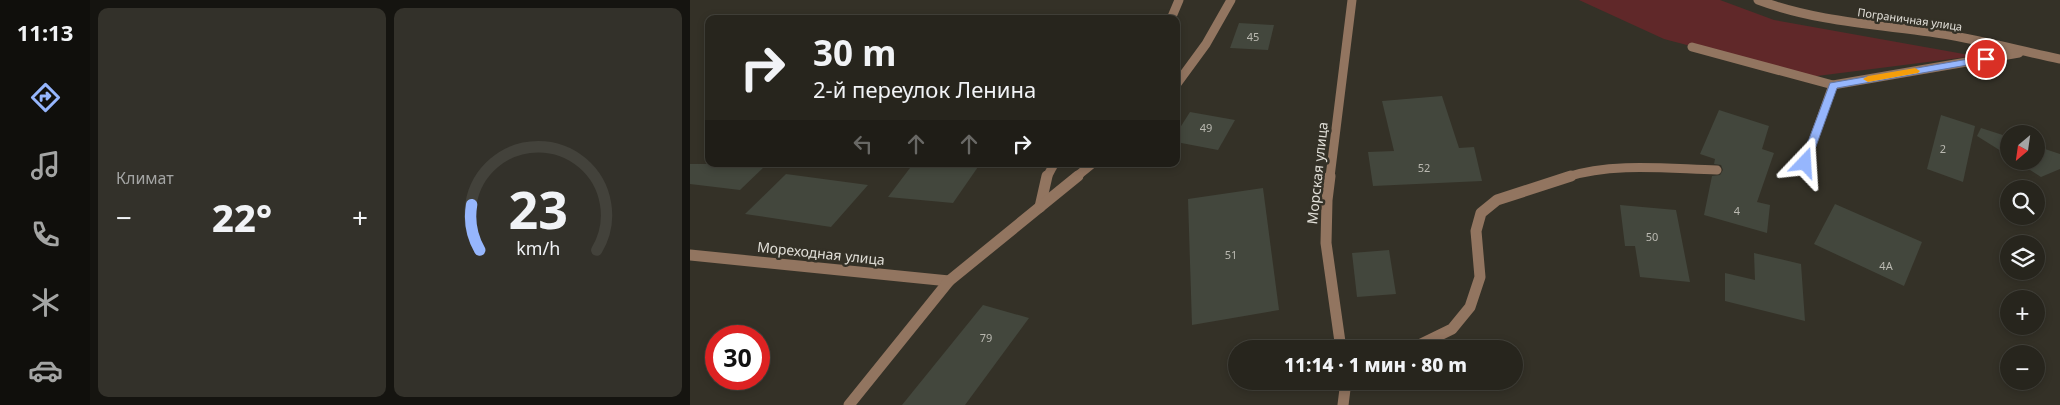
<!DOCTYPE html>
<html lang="ru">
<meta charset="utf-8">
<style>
body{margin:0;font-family:"Noto Sans",sans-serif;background:#33312a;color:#f1f3f6;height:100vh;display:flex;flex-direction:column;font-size:19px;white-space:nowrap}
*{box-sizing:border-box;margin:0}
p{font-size:16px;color:#a4a5a4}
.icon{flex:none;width:28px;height:28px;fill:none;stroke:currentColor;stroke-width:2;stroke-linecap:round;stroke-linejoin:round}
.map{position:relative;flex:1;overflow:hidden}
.sheet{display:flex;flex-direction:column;gap:8px;padding:8px;background:#151410;width:600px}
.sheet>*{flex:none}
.top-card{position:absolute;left:15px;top:15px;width:475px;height:152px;border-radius:10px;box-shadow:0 2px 8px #0003,0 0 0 1px #43423b;background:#27251d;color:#f1f3f6;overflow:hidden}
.needle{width:32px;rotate:209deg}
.controls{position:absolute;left:1310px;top:125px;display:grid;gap:10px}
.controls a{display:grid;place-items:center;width:45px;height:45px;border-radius:50%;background:#27251d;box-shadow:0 2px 8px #0003,0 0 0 1px #43423b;font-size:25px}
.speed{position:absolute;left:15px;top:325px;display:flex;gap:10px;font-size:25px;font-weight:700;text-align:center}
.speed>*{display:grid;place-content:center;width:65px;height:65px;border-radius:50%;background:#27251d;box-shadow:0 2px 8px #0003,0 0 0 1px #43423b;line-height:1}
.speed .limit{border:8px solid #d22;background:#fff;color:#111}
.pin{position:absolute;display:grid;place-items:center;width:42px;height:42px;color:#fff;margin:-21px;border:2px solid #fff;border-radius:50%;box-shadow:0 1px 5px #0007}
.me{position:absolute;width:55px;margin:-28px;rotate:20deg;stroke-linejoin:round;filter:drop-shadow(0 0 4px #0008)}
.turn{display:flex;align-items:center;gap:18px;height:105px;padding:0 25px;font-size:22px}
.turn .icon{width:65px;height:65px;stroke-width:2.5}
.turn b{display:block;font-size:35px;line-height:42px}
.lanes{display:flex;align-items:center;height:48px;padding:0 25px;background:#0003;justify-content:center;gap:25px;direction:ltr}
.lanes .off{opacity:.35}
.big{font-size:38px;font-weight:800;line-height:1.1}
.sheet .card{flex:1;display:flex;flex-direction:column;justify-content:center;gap:8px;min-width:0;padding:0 18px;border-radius:10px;background:#33312a}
.sheet .dial{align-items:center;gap:0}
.dial svg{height:130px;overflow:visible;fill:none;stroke:#43423b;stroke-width:7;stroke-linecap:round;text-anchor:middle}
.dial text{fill:#f1f3f6;stroke:none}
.heat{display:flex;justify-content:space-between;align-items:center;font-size:28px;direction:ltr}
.sheet .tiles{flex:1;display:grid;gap:8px;grid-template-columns:repeat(2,1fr)}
.trip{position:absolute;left:538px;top:340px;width:295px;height:50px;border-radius:25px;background:#27251d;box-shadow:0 2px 8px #0003,0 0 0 1px #43423b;font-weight:800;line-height:50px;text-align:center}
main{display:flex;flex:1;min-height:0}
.dock{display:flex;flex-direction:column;width:90px;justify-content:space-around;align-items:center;background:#100f0c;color:#a4a5a4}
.dock .icon{width:35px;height:35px}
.dock .active{color:#96b6fd}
.dock b{font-size:22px;color:#f1f3f6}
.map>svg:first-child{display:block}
.green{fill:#602829}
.building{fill:#43473d}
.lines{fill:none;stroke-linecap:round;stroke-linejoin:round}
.service-far1{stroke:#927560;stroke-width:9}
.service{stroke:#927560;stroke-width:11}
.minor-far1{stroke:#927560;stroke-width:9}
.minor{stroke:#927560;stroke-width:11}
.route{fill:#96b6fd;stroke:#6276a4}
.slow{fill:#f59e0b}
.labels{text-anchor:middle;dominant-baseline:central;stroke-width:5;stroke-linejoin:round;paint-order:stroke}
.far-street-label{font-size:11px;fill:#e1dfd8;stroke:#343127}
.number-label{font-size:11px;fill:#bab9b1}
.street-label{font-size:14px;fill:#e1dfd8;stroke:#343127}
</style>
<main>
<nav class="dock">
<b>11:13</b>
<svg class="icon active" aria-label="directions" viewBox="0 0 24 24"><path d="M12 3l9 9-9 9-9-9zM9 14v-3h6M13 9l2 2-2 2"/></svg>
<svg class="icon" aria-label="music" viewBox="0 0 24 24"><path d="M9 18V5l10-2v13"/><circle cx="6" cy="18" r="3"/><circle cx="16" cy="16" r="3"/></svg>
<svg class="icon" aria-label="phone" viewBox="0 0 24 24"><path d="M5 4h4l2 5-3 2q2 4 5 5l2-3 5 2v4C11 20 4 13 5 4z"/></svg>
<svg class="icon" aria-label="climate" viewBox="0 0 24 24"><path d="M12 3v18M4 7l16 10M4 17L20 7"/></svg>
<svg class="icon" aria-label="car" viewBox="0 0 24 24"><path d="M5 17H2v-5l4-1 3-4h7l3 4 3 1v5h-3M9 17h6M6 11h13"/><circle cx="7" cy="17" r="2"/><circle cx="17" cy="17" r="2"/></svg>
</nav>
<section class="sheet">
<div class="tiles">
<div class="card"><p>Климат</p>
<div class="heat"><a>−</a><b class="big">22°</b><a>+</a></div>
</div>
<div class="card dial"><svg viewBox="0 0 100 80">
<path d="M14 69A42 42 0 1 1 86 69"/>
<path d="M14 69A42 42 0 0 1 9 41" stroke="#96b6fd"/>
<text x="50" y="56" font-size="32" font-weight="700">23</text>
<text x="50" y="72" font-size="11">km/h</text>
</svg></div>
</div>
</section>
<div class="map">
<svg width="1370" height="405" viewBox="0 0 1370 405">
<rect width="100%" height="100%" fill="#343127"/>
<!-- green -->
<path class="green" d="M889,0H1030L1084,20L1285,56L1119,77L974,39Z"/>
<!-- building -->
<g class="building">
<path d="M549,23L584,25L578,50L540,48Z"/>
<path d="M752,96L769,148L784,147L792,181L683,186L678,152L704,151L692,101Z"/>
<path d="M1029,110L1079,126L1072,149L1084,153L1067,202L1080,205L1077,233L1014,215L1022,176L1030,175L1033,170L1031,165L1024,164L1025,159L1010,154Z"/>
<path d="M500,112L545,120L528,150L486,142V134Z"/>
<path d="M1251,115L1285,126L1273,182L1237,169Z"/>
<path d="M1291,128L1319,137V156L1287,136Z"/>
<path d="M1346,146L1370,154V169L1351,177L1326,161H1346Z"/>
<path d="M0,164H77L50,190L0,184Z"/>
<path d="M223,164H290L263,203L198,197Z"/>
<path d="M96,174L178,185L141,227L55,214Z"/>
<path d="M573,188L589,310L502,325L498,199Z"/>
<path d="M1145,204L1232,242L1214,286L1124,244Z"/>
<path d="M930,205L986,210L1000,282L950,277L945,246H935Z"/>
<path d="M699,250L706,294L667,297L662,253Z"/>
<path d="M1064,253L1111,264L1115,321L1035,301V273L1065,280Z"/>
<path d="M293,305L339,318L275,405H212Z"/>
</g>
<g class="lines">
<!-- service-far1 -->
<g class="service-far1">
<path d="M481,19L489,0"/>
<path d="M357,177L364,164"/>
<path d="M877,177C923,162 980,169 1027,170"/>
</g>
<!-- service -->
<g class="service">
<path d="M350,207L357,176"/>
<path d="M721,349L762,329L780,307L790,277L786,231L791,213L807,200L881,176"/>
</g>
<!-- minor-far1 -->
<g class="minor-far1">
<path d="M1068,0C1124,21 1181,24 1240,32C1283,38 1327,50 1370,59"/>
<path d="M1002,47L1143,85"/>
<path d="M486,85L516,44L541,0"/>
<path d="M1115,163L1143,85L1329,53"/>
<path d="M386,177L402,164"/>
<path d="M640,177L662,0"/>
</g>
<!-- minor -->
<g class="minor">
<path d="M640,176L637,200L636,243L651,349"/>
<path d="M0,255L259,281"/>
<path d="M159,405L259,281L388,176"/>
<path d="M653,405L656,381"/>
</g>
</g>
<!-- route -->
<path class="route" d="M1296,56L1300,57V61L1147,88L1120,163L1115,167L1110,163L1140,83Z"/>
<!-- slow -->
<path class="slow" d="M1225,68L1230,71L1228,73L1178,82L1173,79L1178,76Z"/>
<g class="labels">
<!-- far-street labels -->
<g class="far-street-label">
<text transform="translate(1220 19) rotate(8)">Пограничная улица</text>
</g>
<!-- number labels -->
<g class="number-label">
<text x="563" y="36">45</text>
<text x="516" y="127">49</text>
<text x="1253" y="148">2</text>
<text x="734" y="167">52</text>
<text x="1047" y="210">4</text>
<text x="962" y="236">50</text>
<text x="541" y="254">51</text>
<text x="1196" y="265">4А</text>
<text x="296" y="337">79</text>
</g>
<!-- street labels -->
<g class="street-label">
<text transform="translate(627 173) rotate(-84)">Морская улица</text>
<text transform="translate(131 253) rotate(6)">Мореходная улица</text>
</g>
</g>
</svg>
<div class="controls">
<a><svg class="needle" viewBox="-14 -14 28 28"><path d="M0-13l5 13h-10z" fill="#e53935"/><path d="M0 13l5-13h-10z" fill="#a4a5a4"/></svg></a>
<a><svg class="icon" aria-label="search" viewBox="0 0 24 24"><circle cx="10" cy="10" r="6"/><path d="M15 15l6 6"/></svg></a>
<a><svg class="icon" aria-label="layers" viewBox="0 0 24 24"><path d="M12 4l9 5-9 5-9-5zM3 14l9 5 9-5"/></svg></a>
<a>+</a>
<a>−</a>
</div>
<div class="speed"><div class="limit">30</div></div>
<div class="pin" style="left:1296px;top:59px;background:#d93025"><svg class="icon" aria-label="arrive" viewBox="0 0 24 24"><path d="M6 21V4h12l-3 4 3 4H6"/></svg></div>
<svg class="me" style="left:1115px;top:163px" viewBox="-20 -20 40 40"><path d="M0-17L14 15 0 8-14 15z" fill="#96b6fd" stroke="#fff" stroke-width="4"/></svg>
<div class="trip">11:14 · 1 мин · 80 m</div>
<div class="top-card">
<div class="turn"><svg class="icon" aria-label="right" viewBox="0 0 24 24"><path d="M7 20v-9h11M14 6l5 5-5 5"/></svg><div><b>30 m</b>2-й переулок Ленина</div></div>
<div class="lanes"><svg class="icon off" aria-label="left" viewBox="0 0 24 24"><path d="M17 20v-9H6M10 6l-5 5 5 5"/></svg><svg class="icon off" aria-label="ahead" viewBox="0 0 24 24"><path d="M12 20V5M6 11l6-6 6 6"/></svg><svg class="icon off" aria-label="ahead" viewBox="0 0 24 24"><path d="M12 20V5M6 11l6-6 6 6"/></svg><svg class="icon" aria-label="right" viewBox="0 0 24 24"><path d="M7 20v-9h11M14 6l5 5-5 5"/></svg></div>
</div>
</div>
</main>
